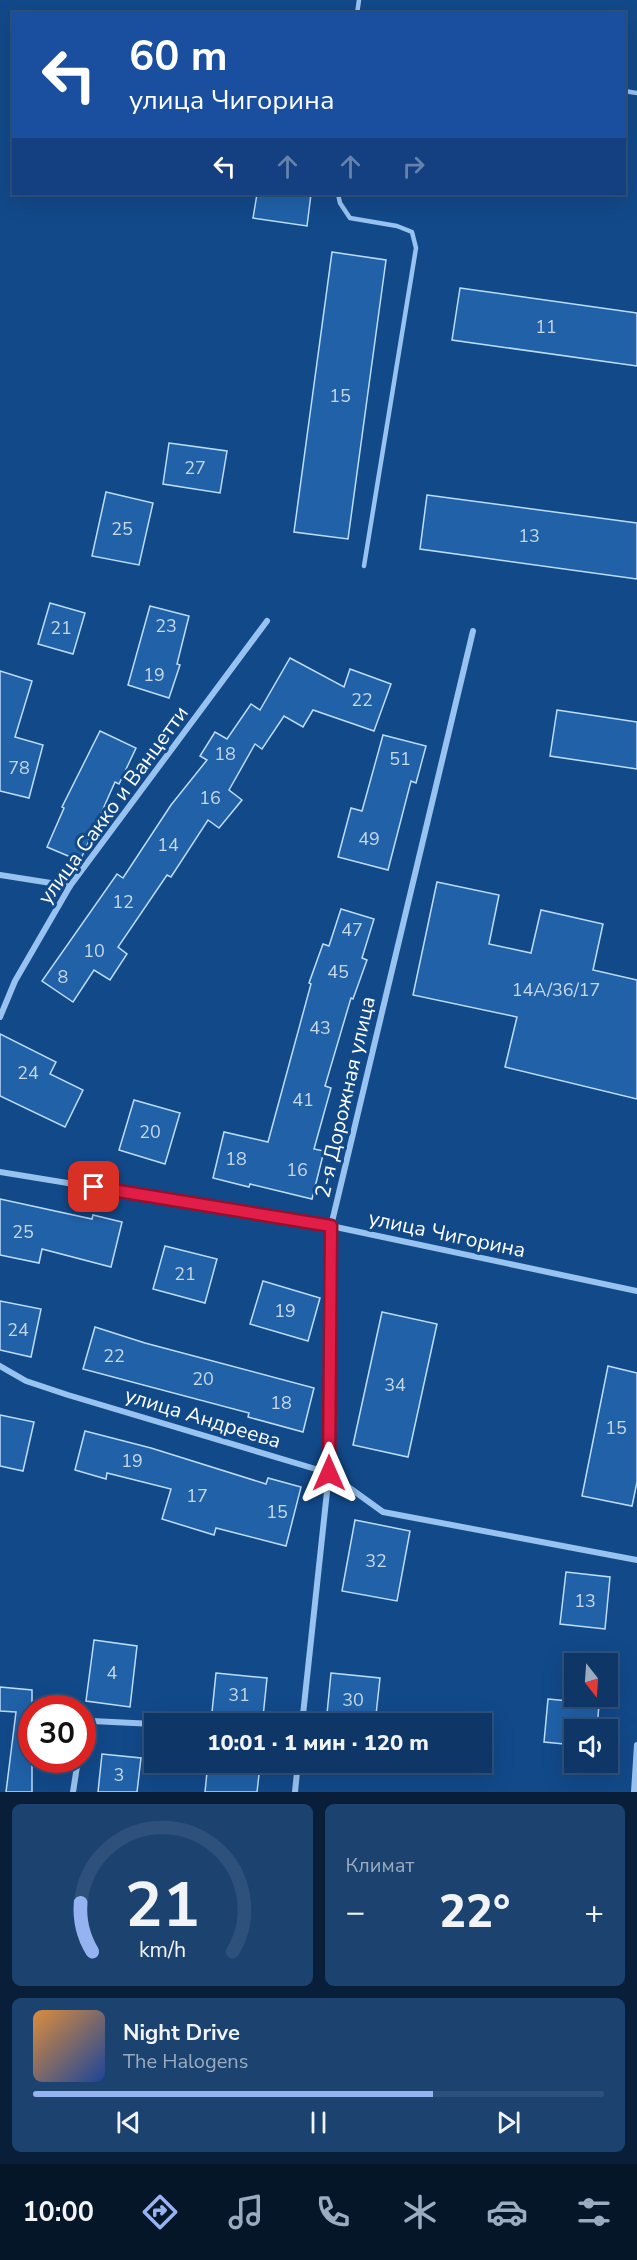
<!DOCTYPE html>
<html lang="ru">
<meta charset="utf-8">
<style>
body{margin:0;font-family:"Nunito Sans",sans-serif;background:#1c4270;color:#f1f3f6;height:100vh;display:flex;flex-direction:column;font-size:22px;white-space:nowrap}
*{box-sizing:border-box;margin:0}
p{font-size:20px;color:#9bacc0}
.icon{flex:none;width:33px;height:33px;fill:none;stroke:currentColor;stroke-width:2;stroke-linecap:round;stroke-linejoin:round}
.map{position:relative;height:1792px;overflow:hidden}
.panel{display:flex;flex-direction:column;gap:12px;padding:12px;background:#081e39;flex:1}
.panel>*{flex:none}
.banner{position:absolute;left:12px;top:12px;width:614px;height:183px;border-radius:0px;box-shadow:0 6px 24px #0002,0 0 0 2px #2e517b;background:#1a4fa0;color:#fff;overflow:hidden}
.needle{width:39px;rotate:163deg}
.fabs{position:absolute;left:564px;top:1653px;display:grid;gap:12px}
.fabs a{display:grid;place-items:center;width:54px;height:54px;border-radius:0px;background:#0e3767;box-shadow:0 6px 24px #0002,0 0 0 2px #2e517b;font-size:30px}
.speed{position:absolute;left:18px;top:1695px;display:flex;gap:12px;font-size:30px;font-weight:700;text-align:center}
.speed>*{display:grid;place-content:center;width:78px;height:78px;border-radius:50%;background:#0e3767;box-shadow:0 6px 24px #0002,0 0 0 2px #2e517b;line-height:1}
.speed .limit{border:9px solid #d22;background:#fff;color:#111}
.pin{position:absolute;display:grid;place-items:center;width:51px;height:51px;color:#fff;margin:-26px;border-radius:12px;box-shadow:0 3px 9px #0006}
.me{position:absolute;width:66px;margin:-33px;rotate:0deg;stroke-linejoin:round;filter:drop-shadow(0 0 4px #0008)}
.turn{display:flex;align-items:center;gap:21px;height:126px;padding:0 18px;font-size:27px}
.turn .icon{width:78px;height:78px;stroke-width:2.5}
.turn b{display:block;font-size:42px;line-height:51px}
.lanes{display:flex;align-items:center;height:57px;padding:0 18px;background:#0003;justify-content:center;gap:30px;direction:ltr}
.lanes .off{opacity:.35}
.big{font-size:45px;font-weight:800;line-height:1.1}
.panel .tile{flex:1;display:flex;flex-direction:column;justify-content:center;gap:9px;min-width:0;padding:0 21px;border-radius:9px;background:#1c4270}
.panel .dial{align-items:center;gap:0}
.dial svg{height:156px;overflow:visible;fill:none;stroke:#2e517b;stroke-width:7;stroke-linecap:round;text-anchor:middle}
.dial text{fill:#f1f3f6;stroke:none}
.song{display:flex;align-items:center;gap:18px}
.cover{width:72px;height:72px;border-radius:9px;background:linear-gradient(135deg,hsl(30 70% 55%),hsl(220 70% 35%))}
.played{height:6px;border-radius:3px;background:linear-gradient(90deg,#95b2f1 70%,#2e517b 70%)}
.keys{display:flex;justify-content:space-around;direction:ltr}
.heat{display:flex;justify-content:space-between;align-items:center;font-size:33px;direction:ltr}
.panel .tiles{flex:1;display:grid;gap:12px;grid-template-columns:1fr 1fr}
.tile:last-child{grid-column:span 2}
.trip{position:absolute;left:144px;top:1713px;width:348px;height:60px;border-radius:0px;background:#0e3767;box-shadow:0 6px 24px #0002,0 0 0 2px #2e517b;font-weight:800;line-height:60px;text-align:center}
.tab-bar{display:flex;height:96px;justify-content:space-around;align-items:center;background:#061629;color:#9bacc0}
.tab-bar .icon{width:42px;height:42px}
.tab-bar .active{color:#95b2f1}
.tab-bar b{font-size:27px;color:#f1f3f6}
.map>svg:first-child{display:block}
.building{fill:#2061a8;stroke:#bedcfc;stroke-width:1.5}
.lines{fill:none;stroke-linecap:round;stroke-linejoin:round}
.lane{stroke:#98c2f0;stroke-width:4.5}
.street{stroke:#98c2f0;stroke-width:6}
.route-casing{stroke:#92132f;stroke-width:15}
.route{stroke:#e11d48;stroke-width:10}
.labels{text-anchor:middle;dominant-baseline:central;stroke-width:6;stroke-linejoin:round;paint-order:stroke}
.number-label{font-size:18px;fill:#c7d8e9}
.street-label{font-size:21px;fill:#fff;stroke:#124989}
</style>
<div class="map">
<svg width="637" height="1792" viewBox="0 0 637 1792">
<rect width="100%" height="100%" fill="#124989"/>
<!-- building -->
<g class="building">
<path d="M257,194H311L307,226L253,218Z"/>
<path d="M332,252L386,260L348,539L294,532Z"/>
<path d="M460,288L637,313V366L452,340Z"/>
<path d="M169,443L227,451L220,493L163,484Z"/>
<path d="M106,492L153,503L139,565L92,556Z"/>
<path d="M427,495L637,523V579L420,549Z"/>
<path d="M50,603L85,613L73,654L38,644Z"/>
<path d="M150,606L189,616L177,664L180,665L169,698L128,685Z"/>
<path d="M290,658L344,687L350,669L391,684L374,731L313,710L303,727L284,716L262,749L255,744L229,790L242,800L219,828L208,820L171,877L167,875L118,947L127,954L110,980L94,970L73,1002L42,981L117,874L123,878L171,805L207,760L200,756L215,732L227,739L251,704L260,710Z"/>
<path d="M0,671L32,681L15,737L43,745L29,798L0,791Z"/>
<path d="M557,710L637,722V769L550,756Z"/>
<path d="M100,731L136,748L119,784L115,782L80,861L47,847L64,808L62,807Z"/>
<path d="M383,735L426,746L416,783L411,781L388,870L338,857L351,808L362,811Z"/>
<path d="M437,882L499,895L489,944L531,953L541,910L603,924L593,970L637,980V1099L505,1067L517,1017L413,995Z"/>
<path d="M341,909L374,919L362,958L367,960L353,999L351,998L325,1086L331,1088L314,1149L324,1151L312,1199L250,1184L249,1187L213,1178L224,1132L268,1142L311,984L309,983L323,944L329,946Z"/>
<path d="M0,1034L56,1062L50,1074L83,1090L65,1127L0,1096Z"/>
<path d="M134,1100L180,1113L165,1164L119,1150Z"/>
<path d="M0,1199L92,1219L93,1215L122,1222L111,1267L42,1249L39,1263L0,1255Z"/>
<path d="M165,1246L217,1259L205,1303L153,1289Z"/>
<path d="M263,1281L320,1298L308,1341L250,1324Z"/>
<path d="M0,1301L41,1309L31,1357L0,1350Z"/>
<path d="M382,1312L437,1324L408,1457L353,1445Z"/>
<path d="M95,1327L145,1343L314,1388L303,1432L248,1417L249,1413L83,1369Z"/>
<path d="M608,1366L637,1373V1482L632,1506L582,1496Z"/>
<path d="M0,1415L34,1422L23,1471L0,1466Z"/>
<path d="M85,1431L151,1448L266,1484L268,1478L301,1487L286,1546L216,1528L214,1535L162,1519L171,1489L107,1473L106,1479L75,1470Z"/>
<path d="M355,1520L410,1531L397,1601L342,1591Z"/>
<path d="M566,1572L610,1577L605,1629L560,1624Z"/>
<path d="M94,1640L137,1646L130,1707L86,1701Z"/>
<path d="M216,1673L267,1678L263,1717L212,1712Z"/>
<path d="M331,1673L380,1678L375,1724H326Z"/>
<path d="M0,1687L32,1690V1792H6L16,1712L0,1711Z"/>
<path d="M548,1699L599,1704L597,1730H574V1745L544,1742Z"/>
<path d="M102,1754L141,1758L137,1792H98Z"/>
<path d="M208,1762L260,1766L257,1792H205Z"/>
</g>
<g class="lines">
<!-- lane -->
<g class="lane">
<path d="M357,14L359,0"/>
<path d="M624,91L637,93"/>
<path d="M338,194L340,203L350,218L397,226L412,232L416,248L364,566"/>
</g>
<!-- street -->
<g class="street">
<path d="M0,875L70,886"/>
<path d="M0,1017L15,981L70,886L267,621"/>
<path d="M0,1172L331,1226L637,1291"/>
<path d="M0,1366L26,1381L68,1395L329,1473L383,1512L637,1560"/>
<path d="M302,1724L329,1473L331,1226L473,631"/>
<path d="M82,1728L92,1721L154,1724"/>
<path d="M73,1792L78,1760"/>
<path d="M295,1792L298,1762"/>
<path d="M634,1792L637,1745"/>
</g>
</g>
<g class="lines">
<!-- route casing -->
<g class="route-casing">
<path id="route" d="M94,1187L331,1226L329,1473"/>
</g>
<!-- route -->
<use href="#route" class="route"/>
</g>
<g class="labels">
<!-- number labels -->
<g class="number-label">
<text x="546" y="327">11</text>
<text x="340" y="396">15</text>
<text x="195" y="468">27</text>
<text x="122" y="529">25</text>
<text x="529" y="536">13</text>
<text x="166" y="626">23</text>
<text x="61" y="628">21</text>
<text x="154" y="675">19</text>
<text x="362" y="700">22</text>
<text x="225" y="754">18</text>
<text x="400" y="759">51</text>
<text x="19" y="768">78</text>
<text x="210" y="798">16</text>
<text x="369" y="839">49</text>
<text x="168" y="845">14</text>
<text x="123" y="902">12</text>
<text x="352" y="930">47</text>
<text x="94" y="951">10</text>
<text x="338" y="972">45</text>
<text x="63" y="977">8</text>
<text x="556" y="990">14А/36/17</text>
<text x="320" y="1028">43</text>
<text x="28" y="1073">24</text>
<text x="303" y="1100">41</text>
<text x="150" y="1132">20</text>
<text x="236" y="1159">18</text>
<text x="297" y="1170">16</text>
<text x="23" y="1232">25</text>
<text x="185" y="1274">21</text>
<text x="285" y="1311">19</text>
<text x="18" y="1330">24</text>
<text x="114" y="1356">22</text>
<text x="203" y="1379">20</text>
<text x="395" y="1385">34</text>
<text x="281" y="1403">18</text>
<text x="616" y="1428">15</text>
<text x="132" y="1461">19</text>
<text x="197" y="1496">17</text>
<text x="277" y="1512">15</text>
<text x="376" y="1561">32</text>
<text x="585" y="1601">13</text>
<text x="112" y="1673">4</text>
<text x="239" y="1695">31</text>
<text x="353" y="1700">30</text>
<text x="119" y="1775">3</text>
</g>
<!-- street labels -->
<g class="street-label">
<text transform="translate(113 805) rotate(-54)">улица Сакко и Ванцетти</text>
<text transform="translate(345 1097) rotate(-77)">2-я Дорожная улица</text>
<text transform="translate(447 1234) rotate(12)">улица Чигорина</text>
<text transform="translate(203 1418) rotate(17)">улица Андреева</text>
</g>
</g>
</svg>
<div class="fabs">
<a><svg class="needle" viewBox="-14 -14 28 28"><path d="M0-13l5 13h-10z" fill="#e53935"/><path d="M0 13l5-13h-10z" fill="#9bacc0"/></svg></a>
<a><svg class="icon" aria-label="sound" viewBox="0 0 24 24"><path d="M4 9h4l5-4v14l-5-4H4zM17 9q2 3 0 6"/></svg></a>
</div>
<div class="speed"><div class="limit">30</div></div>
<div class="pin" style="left:94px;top:1187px;background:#d93025"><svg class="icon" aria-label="arrive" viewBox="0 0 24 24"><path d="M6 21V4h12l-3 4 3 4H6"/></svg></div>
<svg class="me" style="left:329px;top:1473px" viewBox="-20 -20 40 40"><path d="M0-17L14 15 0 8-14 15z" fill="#e11d48" stroke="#fff" stroke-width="4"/></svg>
<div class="trip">10:01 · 1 мин · 120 m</div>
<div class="banner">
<div class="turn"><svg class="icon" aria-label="left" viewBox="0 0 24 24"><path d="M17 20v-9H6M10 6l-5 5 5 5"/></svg><div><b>60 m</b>улица Чигорина</div></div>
<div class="lanes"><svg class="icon" aria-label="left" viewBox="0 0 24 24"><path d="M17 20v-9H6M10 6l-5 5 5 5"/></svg><svg class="icon off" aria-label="ahead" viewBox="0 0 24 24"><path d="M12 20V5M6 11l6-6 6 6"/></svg><svg class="icon off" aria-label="ahead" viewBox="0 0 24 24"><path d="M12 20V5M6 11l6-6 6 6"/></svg><svg class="icon off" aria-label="right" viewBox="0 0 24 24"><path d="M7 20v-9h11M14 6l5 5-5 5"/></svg></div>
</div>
</div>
<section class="panel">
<div class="tiles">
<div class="tile dial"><svg viewBox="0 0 100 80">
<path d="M14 69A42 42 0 1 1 86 69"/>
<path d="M14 69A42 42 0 0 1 8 44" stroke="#95b2f1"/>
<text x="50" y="56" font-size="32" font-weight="700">21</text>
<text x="50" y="72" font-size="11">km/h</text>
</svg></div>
<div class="tile"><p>Климат</p>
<div class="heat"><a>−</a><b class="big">22°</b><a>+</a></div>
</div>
<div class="tile">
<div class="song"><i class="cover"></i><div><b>Night Drive</b><p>The Halogens</p></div></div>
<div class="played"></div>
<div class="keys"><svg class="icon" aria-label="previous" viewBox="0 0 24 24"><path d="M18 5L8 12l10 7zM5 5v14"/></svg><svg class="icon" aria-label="pause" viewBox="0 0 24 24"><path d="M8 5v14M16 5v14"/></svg><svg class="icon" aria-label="next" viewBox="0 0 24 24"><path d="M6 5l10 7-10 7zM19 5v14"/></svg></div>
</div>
</div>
</section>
<nav class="tab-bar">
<b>10:00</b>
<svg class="icon active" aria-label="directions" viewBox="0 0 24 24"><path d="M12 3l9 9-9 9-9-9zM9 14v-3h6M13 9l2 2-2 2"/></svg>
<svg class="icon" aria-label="music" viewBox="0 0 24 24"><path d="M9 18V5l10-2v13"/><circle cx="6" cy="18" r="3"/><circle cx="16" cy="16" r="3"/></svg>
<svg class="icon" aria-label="phone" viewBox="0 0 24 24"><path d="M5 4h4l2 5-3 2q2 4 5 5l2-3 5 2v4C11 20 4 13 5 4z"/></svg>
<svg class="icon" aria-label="climate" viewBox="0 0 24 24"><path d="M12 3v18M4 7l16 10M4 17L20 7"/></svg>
<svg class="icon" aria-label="car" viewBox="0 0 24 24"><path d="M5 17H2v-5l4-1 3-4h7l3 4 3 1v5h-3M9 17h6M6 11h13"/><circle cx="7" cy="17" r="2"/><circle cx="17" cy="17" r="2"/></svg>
<svg class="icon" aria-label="filters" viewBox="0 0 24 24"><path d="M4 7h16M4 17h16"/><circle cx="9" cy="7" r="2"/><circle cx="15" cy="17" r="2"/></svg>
</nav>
